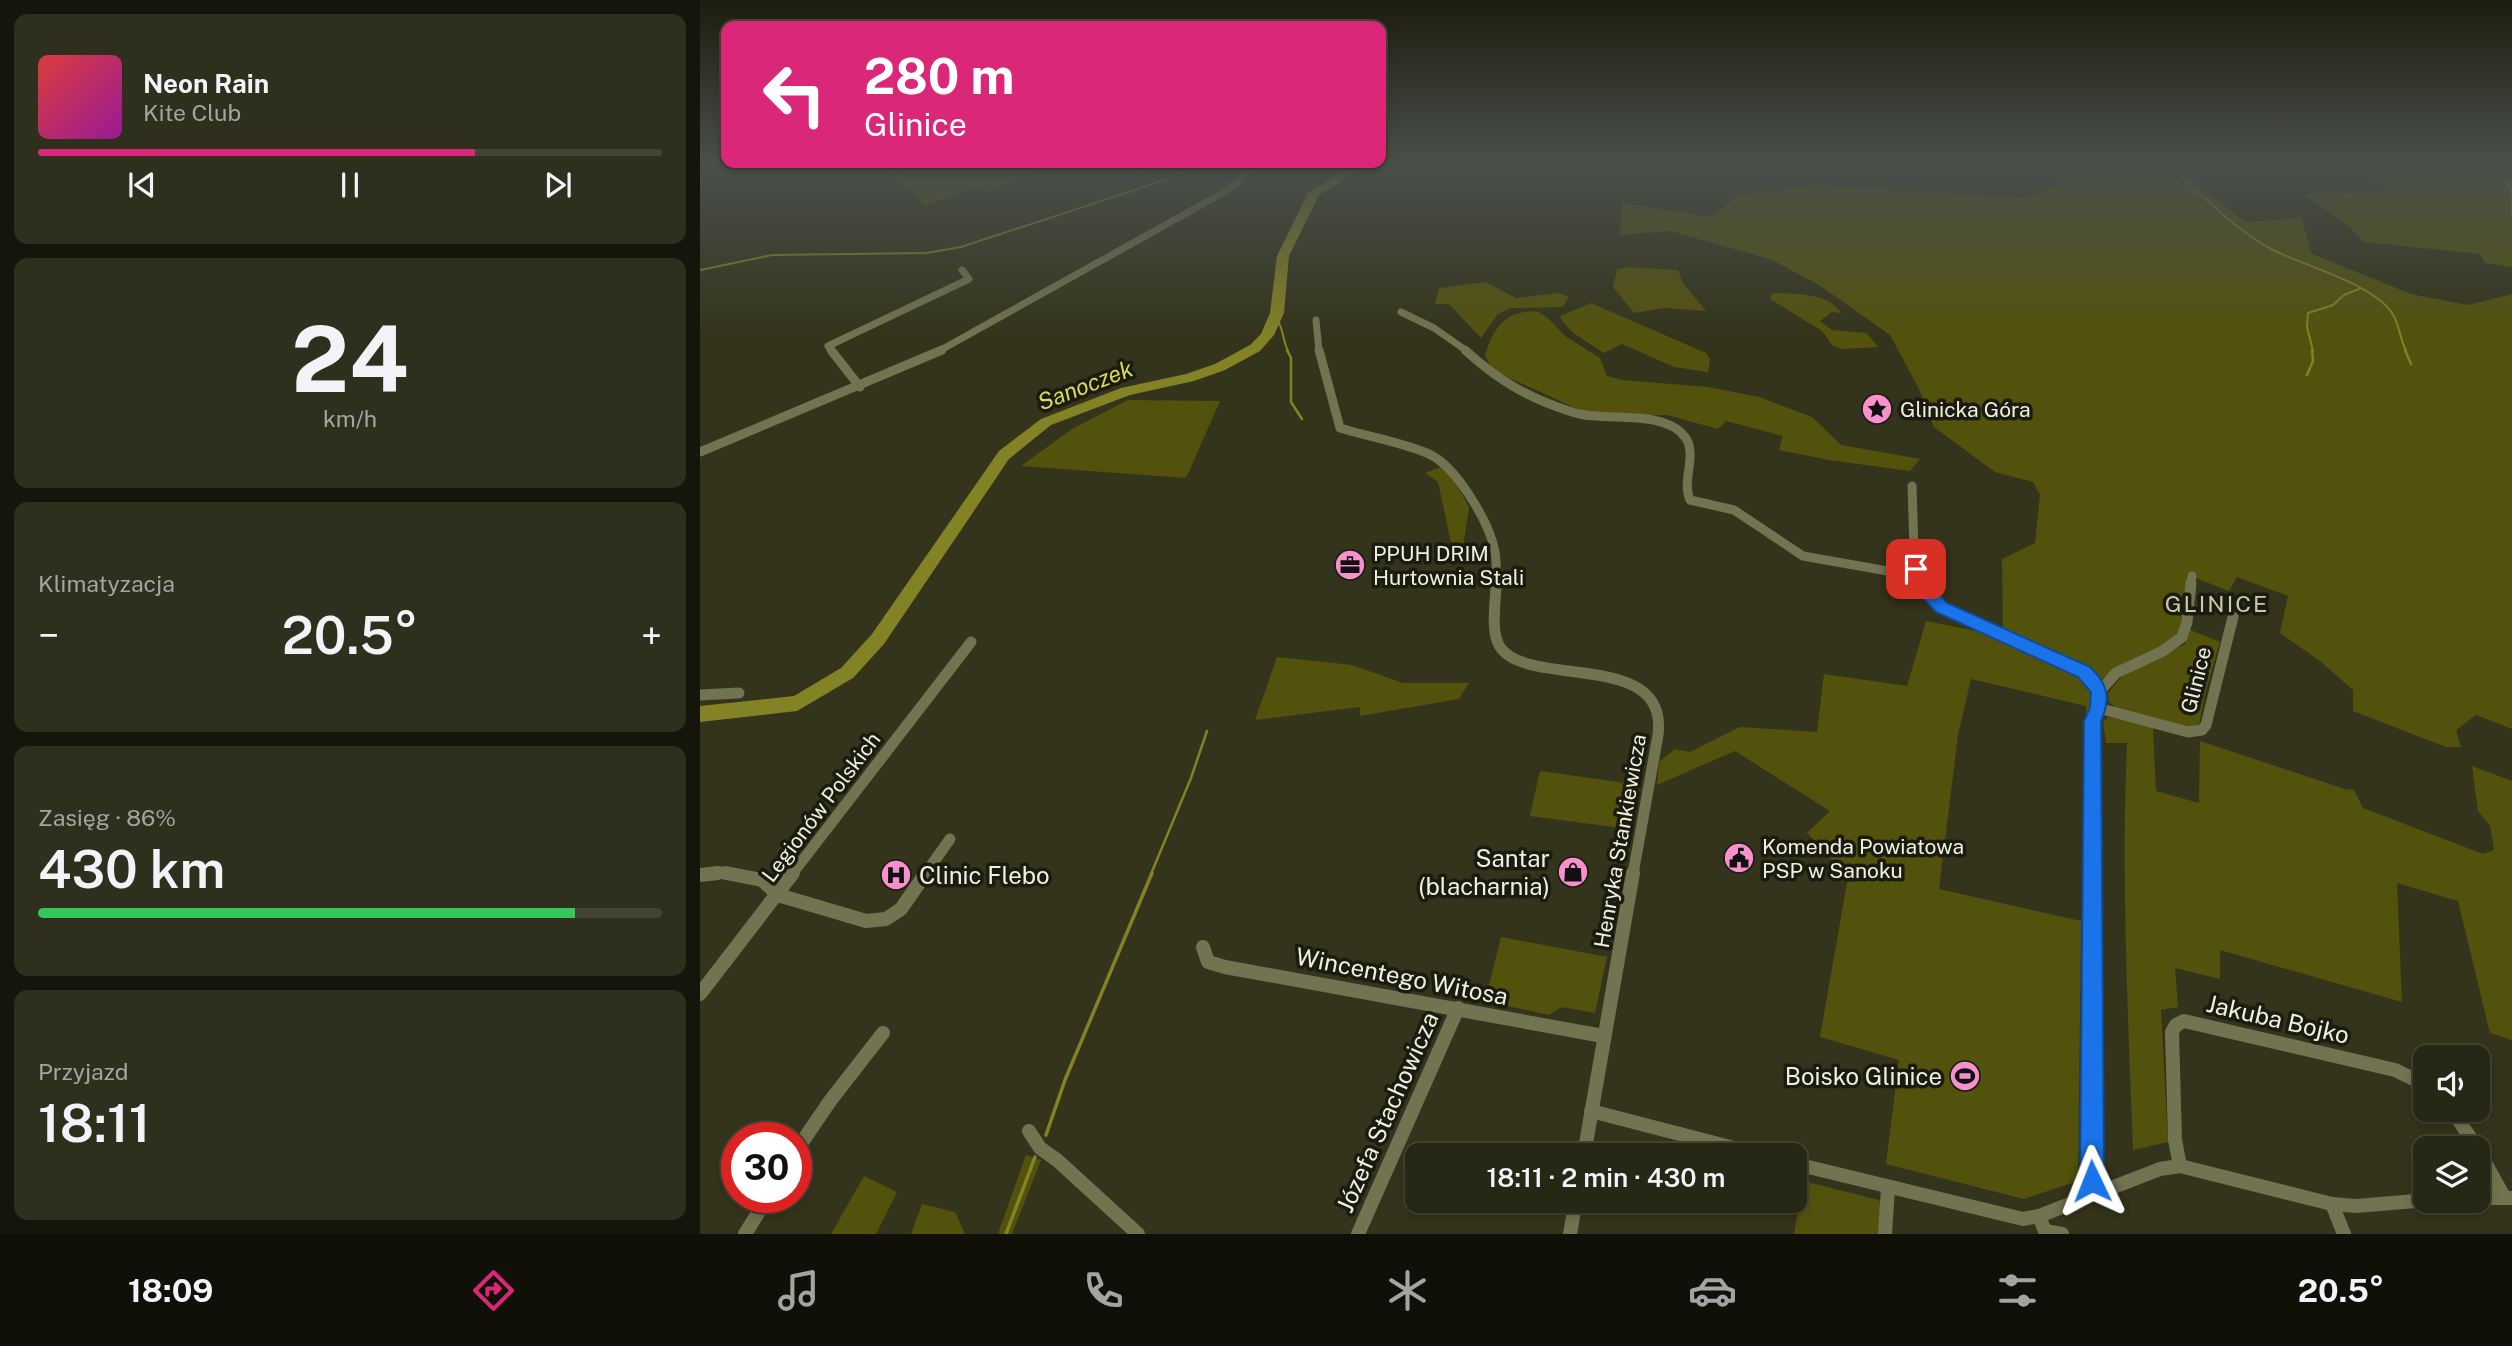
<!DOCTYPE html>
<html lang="pl">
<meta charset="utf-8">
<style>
body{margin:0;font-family:"Public Sans",sans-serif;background:#2f2f1e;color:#f1f3f6;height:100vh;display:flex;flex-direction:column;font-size:26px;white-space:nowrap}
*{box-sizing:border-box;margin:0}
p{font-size:23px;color:#a4a5a0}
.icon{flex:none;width:38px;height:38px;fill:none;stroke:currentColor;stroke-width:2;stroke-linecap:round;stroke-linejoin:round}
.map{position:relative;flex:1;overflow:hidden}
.panel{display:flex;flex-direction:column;gap:14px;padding:14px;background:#15150c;width:700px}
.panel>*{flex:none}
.hud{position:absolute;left:21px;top:21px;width:665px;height:147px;border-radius:14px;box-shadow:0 4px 10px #0003,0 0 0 2px #434434;background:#db2777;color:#fff;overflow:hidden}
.buttons{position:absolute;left:1713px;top:1045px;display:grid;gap:14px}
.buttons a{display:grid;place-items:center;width:77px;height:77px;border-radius:14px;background:#272715;box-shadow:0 4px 10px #0003,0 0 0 2px #434434;font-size:35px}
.speed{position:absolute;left:21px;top:1122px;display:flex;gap:14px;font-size:35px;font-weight:700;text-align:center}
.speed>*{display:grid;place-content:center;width:91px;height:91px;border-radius:50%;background:#272715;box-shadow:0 4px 10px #0003,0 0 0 2px #434434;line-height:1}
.speed .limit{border:10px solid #d22;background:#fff;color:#111}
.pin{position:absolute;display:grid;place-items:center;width:60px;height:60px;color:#fff;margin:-30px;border-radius:14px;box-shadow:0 4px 10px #0006}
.me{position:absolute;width:77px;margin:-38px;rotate:358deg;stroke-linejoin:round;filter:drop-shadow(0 0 5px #0008)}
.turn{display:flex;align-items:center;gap:24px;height:147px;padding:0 28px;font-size:32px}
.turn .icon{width:91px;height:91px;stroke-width:2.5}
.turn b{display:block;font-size:49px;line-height:60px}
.big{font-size:52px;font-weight:600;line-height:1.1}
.panel .tile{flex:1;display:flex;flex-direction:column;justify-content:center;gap:10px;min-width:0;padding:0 24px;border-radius:14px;background:#2f2f1e}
.panel .dial{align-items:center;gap:0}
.dial b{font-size:91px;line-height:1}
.song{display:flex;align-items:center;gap:21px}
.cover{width:84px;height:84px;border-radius:10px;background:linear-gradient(135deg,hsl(0 70% 55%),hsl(300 70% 35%))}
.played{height:7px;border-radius:4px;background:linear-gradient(90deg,#db2777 70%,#434434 70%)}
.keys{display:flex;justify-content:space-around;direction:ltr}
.heat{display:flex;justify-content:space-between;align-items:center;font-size:38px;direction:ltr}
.charge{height:10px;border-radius:5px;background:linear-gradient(90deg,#34c759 86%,#434434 0)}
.trip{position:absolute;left:705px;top:1143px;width:402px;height:70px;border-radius:14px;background:#272715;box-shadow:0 4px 10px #0003,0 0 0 2px #434434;font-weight:600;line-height:70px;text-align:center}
.tab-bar{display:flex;height:112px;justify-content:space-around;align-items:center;background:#101008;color:#a4a5a0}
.tab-bar .icon{width:49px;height:49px}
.tab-bar .selected{color:#db2777}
.tab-bar b{font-size:32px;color:#f1f3f6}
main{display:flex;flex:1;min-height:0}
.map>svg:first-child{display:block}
.green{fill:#53520d}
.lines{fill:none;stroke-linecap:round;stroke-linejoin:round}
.stream-far2{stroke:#838225;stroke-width:2}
.stream-far1{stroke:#838225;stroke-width:2.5}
.stream{stroke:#838225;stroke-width:3.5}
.river{fill:#838225;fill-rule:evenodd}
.minor-far3{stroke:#727350;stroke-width:7}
.minor-far2{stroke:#727350;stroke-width:9}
.minor-far1{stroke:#727350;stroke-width:11}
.minor{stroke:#727350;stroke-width:14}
.route{fill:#1a73e8;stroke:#114b97;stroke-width:2}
.labels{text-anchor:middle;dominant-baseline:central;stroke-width:7;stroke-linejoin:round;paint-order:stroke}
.poi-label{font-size:21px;fill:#f0f0e1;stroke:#1b1b10;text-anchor:start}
.street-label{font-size:21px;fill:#f0f0e1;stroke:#1b1b10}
.water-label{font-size:23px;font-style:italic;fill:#d9d961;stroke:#1b1b10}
.neighbourhood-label{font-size:23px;letter-spacing:2px;fill:#c9caad;stroke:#1b1b10}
.near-poi-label{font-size:24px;fill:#f0f0e1;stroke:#1b1b10;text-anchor:end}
.near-street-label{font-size:24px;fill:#f0f0e1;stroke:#1b1b10}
</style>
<main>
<section class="panel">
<div class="tile">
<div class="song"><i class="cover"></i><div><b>Neon Rain</b><p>Kite Club</p></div></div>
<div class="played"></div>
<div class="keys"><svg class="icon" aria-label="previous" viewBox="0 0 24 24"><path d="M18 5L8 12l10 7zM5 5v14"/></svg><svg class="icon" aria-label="pause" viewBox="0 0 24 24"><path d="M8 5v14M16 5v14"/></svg><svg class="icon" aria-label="next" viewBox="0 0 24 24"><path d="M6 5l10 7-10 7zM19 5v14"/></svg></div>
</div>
<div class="tile dial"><b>24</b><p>km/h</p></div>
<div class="tile"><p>Klimatyzacja</p>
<div class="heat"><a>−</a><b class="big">20.5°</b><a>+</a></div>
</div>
<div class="tile"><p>Zasięg · 86%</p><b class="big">430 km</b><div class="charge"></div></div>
<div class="tile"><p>Przyjazd</p><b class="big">18:11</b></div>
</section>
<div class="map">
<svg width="1812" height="1234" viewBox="0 0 1812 1234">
<rect width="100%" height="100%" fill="#34341c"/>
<!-- green -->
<g class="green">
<path d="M226,163H350L290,192L276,188L225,205L191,172Z"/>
<path d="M1350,163H1390L1398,170L1471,165L1546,222L1601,218L1612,254L1711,294L1768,305L1812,294V729L1776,715L1756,730L1761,747H1746L1653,711V690L1620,661L1580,633L1588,596L1537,577L1529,591L1496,578C1491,591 1485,626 1477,635C1457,656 1424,664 1401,679L1389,669L1303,629L1302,559L1335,543L1340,495L1333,482L1295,472L1234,427L1219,389L1190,335L1119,285L1072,260L971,231L920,235L922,203L1010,217L1040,195L1116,185L1323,198L1366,184Z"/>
<path d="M1674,172L1767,173L1796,179L1805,175L1812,177V267L1785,263L1780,254L1664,242L1647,224L1602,194L1690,191L1670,174Z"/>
<path d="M928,267L978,270L983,283L1006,311L965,308L934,313L913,287L917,269Z"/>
<path d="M785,282L816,298L858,293L869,297L863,307L810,308L797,315L781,338L749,304H735L739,288Z"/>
<path d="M1072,293C1093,294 1129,292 1141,313L1132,312L1120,321L1132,330L1167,333L1178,347L1142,349L1133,346L1122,331L1070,299Z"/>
<path d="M891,303L1006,353L1010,359L1008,372L974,367L922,344L904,353C889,342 867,333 860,316Z"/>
<path d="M836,311L848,318L865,336L900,358L907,376L922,380L1008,387L1059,397L1112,417L1141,445L1220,459L1210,471L1129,460L1079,450L1083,436L1026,421L1018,429L967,415L909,417L884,412L792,370L785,355C795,326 804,312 836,311Z"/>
<path d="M428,400L520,401L486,478L321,466L372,429Z"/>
<path d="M741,467L748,470L769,507L763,547L753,552L738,482L725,473Z"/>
<path d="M1226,621L1291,634L1378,673L1397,686L1396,709L1386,717V706L1271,679L1258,735L1239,889L1381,921L1378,1181L1324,1199L1186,1164L1199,1060L1120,1037L1148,877L1107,833L1130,811L1035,751L957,785L959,762L975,749L990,752L1040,727L1117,732L1124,674L1207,686Z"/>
<path d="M1488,629L1520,642L1505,694L1499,725L1485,728L1417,708L1409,702L1408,693L1422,676L1485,644Z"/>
<path d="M577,657L652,665L703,683H769L759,699L660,716V707L555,720Z"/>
<path d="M1408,717L1453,727L1456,791L1499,803L1500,741L1645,789L1654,790L1663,808L1783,854L1794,850L1790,826L1778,811L1772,766L1812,781V1040L1790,1033L1758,901L1697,883L1702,1002L1520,950V979L1475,968L1478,1007L1461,1010L1468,1142L1433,1150C1428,1015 1421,879 1427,743H1406L1403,722Z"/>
<path d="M840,771L940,785L929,829L830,816Z"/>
<path d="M801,937L907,957L895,1013L862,1007L849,1015L785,1001Z"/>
<path d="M326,1155L341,1160L312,1234H298Z"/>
<path d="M164,1176L197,1192L176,1234H131Z"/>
<path d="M1103,1181L1179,1200L1182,1209L1178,1234H1094Z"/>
<path d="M222,1204L255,1212L265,1234H211Z"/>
</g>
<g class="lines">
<!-- stream-far2 -->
<g class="stream-far2">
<path d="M425,163L459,182"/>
<path d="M1467,163C1499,193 1533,228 1571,249C1600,265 1685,286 1696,321C1700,331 1701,341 1706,351"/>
<path d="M1812,181L1807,183L1812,192V215"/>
<path d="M0,270L72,255L226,253L261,247L468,179L498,163"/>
<path d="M573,321L579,323C584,333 583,341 588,351"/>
<path d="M1613,351L1607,327L1608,313L1633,305L1644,295L1659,289"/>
</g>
<!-- stream-far1 -->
<g class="stream-far1">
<path d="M587,350L591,358V402L602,419"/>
<path d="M1705,350L1711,364"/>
<path d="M1607,375L1613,361L1612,350"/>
<path d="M451,874L491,778L507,731"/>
</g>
<!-- stream -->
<g class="stream">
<path d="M346,1135L365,1080L452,873"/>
<path d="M306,1234L335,1157"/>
</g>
<!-- river -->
<path class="river" d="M657,163H671L619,195L589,256L584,313L574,335L560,351L525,370L494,381L430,395L351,425L309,459L184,644L153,678L97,711L0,722V706L94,696L141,668L172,634L299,451L341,419L421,388L486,374L515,364L550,345L561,334L570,313L577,256L608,193Z"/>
<!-- minor-far3 -->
<g class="minor-far3">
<path d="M701,312L734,328L767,351"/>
<path d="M616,320L619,351"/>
<path d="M132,351L128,346L269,279L262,270"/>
<path d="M239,351L528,190L558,163"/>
</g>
<!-- minor-far2 -->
<g class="minor-far2">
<path d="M131,350L160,387"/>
<path d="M619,350L640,428C669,437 701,442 729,454C756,466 790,523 795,552C797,562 796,574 796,584"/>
<path d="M765,350C799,381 828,398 872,412C904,423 964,408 985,437C998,455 981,480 990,500L1034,510L1103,556L1199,573L1219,580"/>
<path d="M0,452L242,350"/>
<path d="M1212,486L1214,551L1224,584"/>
<path d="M1491,584L1492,576"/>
</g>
<!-- minor-far1 -->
<g class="minor-far1">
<path d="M796,583C796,601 790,632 800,647C828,689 969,649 958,735L933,874"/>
<path d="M1223,583L1241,607L1384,672C1400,687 1401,701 1393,721L1392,874"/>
<path d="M1399,692L1416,673L1463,651L1482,637L1487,622L1491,583"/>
<path d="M0,695L39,693"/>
<path d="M1398,708L1488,732L1502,730L1506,725L1533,617"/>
<path d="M5,874L23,872L34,874"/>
<path d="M92,874L271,642"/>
<path d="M225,874L250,839"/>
</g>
<!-- minor -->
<g class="minor">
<path d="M26,873L62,880L78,895L166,921L186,919L201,909L226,873"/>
<path d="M1392,873L1391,1177L1396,1193"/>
<path d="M0,875L18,873"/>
<path d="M503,947L508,962L525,967L903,1036"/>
<path d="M0,994L93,873"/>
<path d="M1752,1110L1777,1148"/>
<path d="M891,1111L1061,1155"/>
<path d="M329,1131L340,1148L357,1160L438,1234"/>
<path d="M1778,1150L1804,1197"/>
<path d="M96,1151L130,1101L183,1033"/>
<path d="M884,1155L933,873"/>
<path d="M1096,1164L1323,1219L1339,1216L1460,1169L1480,1166L1632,1204L1656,1206L1728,1200"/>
<path d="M1480,1166L1475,1140L1472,1032L1476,1025L1484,1021L1695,1070L1726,1085"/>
<path d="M1778,1198H1812"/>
<path d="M1632,1204L1644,1234"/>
<path d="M1339,1216L1345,1231L1362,1234"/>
<path d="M45,1234L68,1197"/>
<path d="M658,1234L758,1008"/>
<path d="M870,1234L876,1200"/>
<path d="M1185,1234L1188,1188"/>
</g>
</g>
<!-- sky -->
<linearGradient id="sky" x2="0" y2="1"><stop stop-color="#1d1d0f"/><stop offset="0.49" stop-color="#4a504b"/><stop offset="1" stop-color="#4a504b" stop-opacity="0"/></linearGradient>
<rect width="1812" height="336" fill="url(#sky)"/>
<!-- route -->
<path class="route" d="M1216,563L1222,565L1231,587L1247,603L1390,667C1408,684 1411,698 1401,721L1404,1181L1400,1189L1392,1192L1384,1189L1380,1181L1384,721L1390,708L1391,692L1378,677L1236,612L1219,594L1209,569Z"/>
<!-- icons -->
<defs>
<g id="sight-disc" transform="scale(1.575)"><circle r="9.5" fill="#f790cd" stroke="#1b1b10"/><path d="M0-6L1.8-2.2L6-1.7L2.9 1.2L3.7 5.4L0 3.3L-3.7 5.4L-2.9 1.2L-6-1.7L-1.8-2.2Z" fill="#111"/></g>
<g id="office-disc" transform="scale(1.575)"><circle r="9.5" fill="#f790cd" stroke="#1b1b10"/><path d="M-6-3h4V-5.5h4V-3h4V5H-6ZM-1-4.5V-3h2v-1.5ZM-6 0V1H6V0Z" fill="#111"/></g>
<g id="civic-disc" transform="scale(1.575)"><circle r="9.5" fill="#f790cd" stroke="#1b1b10"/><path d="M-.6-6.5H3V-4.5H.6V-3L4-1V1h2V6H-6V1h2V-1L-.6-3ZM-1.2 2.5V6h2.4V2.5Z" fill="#111"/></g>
<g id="shop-disc" transform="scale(1.575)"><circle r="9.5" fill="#f790cd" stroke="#1b1b10"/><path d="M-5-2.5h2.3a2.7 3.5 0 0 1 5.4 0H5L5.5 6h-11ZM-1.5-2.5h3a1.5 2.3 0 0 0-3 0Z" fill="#111"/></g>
<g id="hospital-disc" transform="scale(1.575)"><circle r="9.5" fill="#f790cd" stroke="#1b1b10"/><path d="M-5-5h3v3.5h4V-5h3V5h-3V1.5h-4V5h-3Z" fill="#111"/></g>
<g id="stadium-disc" transform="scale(1.575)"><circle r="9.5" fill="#f790cd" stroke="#1b1b10"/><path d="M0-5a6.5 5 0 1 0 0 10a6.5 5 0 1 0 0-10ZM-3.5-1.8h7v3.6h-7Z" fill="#111"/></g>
</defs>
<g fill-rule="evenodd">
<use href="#sight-disc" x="1177" y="409"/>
<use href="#office-disc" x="650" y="565"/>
<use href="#civic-disc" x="1039" y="858"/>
<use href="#shop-disc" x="873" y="872"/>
<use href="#hospital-disc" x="196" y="875"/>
<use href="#stadium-disc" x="1265" y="1076"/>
</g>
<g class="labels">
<!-- poi labels -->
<g class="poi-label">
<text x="1200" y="409">Glinicka Góra</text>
<text x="673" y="553">PPUH DRIM<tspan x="673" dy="24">Hurtownia Stali</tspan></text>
<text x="1062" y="846">Komenda Powiatowa<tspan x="1062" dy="24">PSP w Sanoku</tspan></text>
</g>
<!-- street labels -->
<g class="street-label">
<text transform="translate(1496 680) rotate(-76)">Glinice</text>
<text transform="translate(121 807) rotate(-53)">Legionów Polskich</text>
<text transform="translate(920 841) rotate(-80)">Henryka Stankiewicza</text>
</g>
<!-- water labels -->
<g class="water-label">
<text transform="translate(385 385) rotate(-21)">Sanoczek</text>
</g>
<!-- neighbourhood labels -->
<g class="neighbourhood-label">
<text x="1517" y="603">GLINICE</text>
</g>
<!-- near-poi labels -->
<g class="near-poi-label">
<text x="850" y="858">Santar<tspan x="850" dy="28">(blacharnia)</tspan></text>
<text x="219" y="875" text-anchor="start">Clinic Flebo</text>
<text x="1242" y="1076">Boisko Glinice</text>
</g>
<!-- near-street labels -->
<g class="near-street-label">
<text transform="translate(702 976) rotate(11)">Wincentego Witosa</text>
<text transform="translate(1578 1019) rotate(13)">Jakuba Bojko</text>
<text transform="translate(687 1112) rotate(-66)">Józefa Stachowicza</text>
</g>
</g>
</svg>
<div class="buttons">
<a><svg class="icon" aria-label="sound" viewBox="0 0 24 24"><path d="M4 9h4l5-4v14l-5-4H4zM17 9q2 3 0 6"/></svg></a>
<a><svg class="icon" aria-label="layers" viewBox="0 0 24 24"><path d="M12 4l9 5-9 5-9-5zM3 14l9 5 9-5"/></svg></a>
</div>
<div class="speed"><div class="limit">30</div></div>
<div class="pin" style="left:1216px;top:569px;background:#d93025"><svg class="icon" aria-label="arrive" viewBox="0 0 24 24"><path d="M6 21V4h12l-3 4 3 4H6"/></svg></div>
<svg class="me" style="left:1392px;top:1181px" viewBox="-20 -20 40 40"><path d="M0-17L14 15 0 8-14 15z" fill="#1a73e8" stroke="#fff" stroke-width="4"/></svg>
<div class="trip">18:11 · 2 min · 430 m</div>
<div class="hud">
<div class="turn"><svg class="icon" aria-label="left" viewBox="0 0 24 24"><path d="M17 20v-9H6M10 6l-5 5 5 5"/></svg><div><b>280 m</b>Glinice</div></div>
</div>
</div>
</main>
<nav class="tab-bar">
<b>18:09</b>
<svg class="icon selected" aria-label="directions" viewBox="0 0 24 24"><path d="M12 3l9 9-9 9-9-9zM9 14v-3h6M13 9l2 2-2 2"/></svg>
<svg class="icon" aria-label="music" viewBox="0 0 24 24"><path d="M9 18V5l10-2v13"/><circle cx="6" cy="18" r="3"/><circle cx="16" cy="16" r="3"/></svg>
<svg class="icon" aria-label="phone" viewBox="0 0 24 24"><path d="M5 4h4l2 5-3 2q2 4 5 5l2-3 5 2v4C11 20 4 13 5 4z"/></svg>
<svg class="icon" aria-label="climate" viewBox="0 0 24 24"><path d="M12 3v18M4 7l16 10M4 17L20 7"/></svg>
<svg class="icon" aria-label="car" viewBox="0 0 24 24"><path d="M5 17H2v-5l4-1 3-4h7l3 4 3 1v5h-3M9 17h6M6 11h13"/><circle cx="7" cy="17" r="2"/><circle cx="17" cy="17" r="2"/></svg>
<svg class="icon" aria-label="filters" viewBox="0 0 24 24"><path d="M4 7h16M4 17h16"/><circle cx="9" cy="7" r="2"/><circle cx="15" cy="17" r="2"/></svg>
<b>20.5°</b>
</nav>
